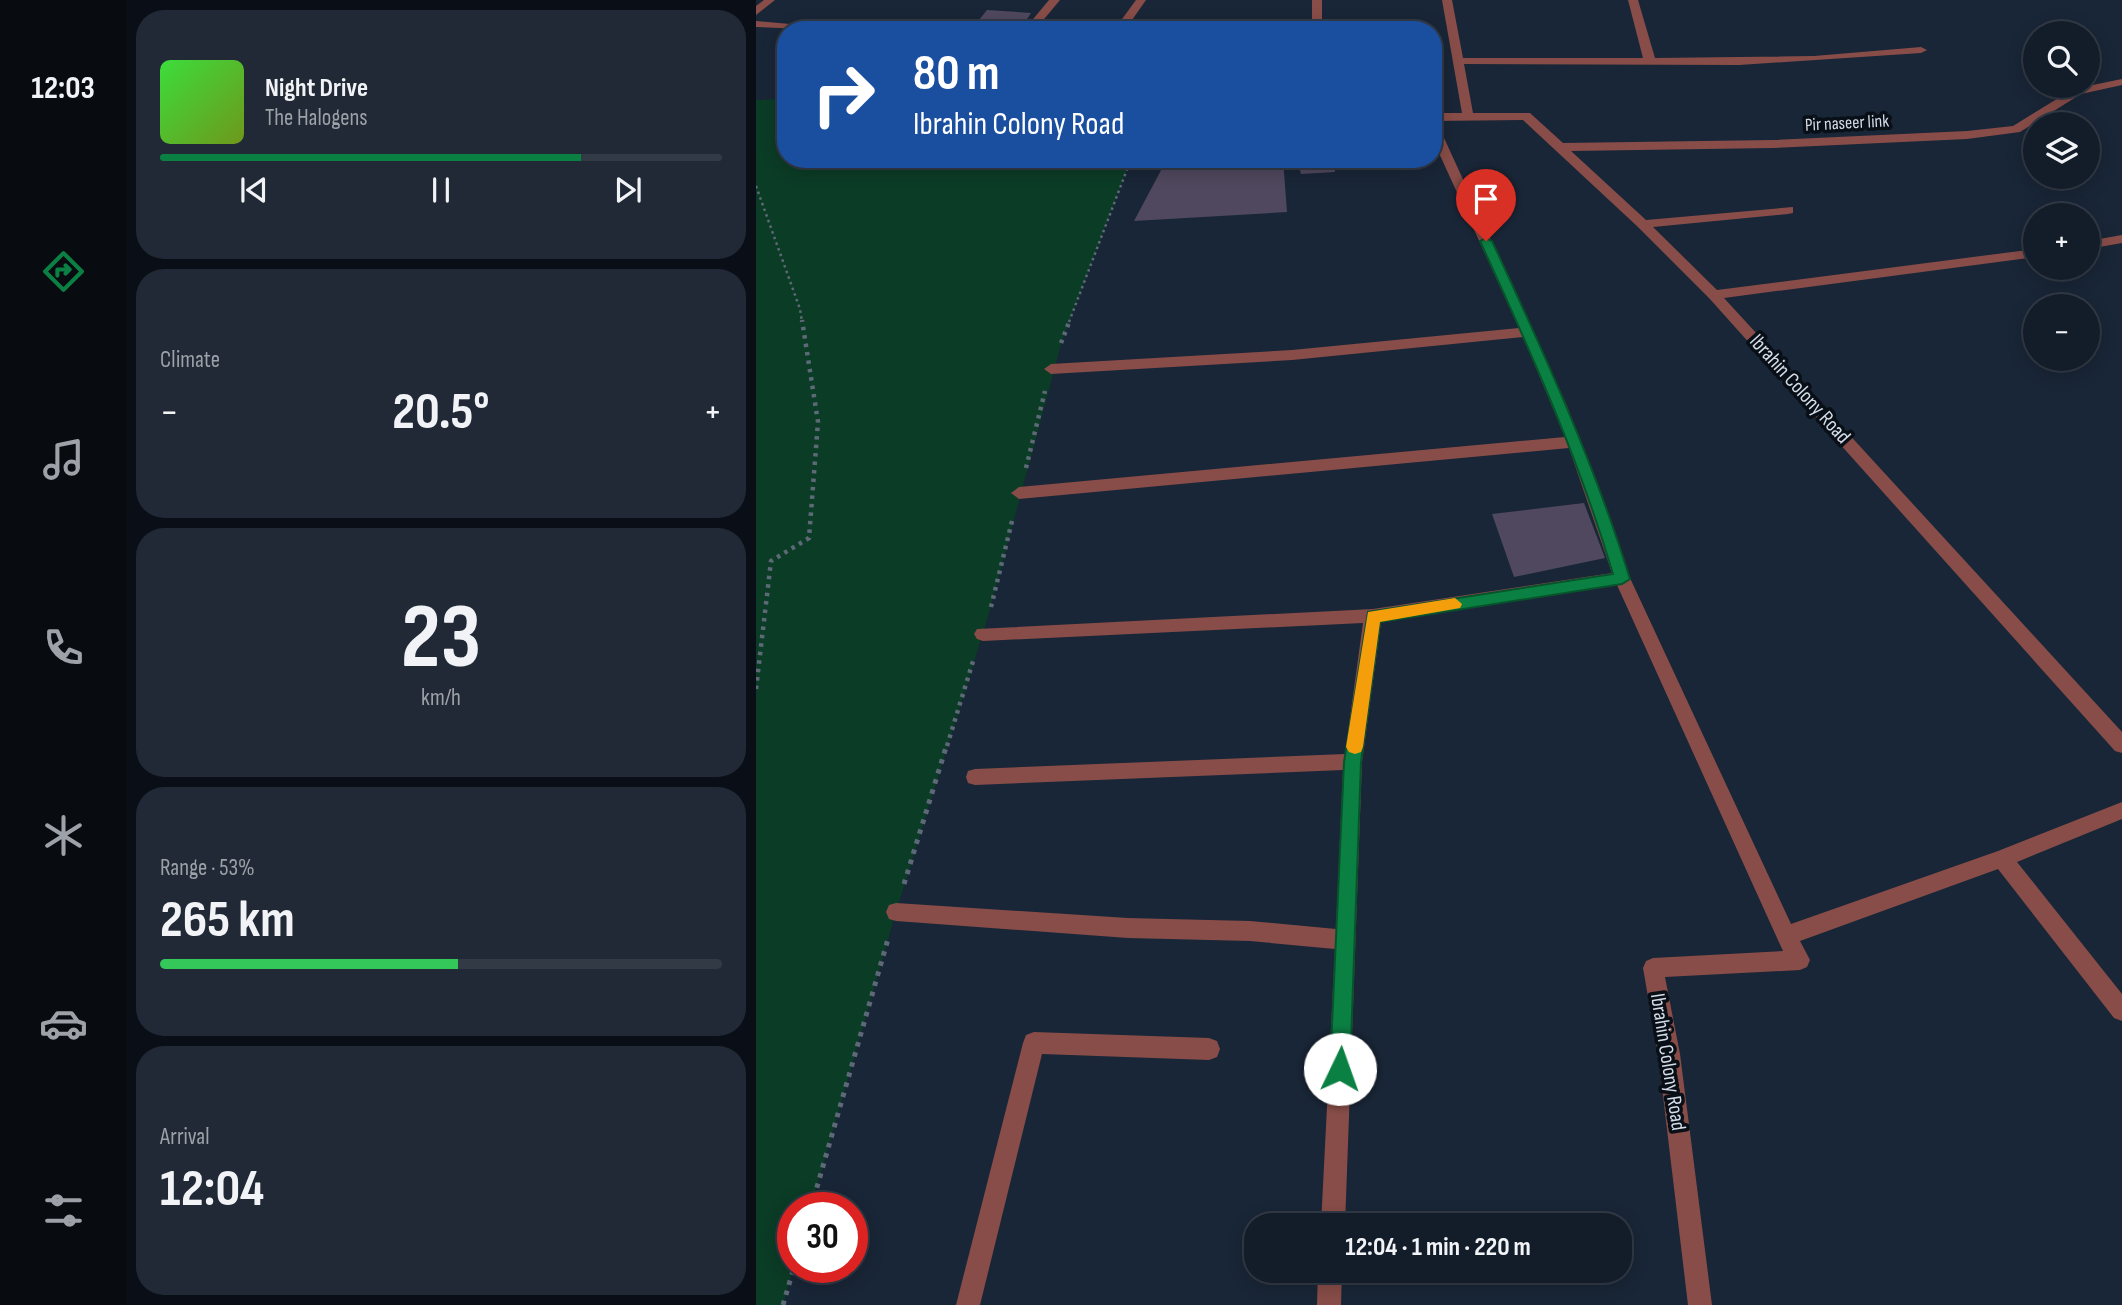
<!DOCTYPE html>
<meta charset="utf-8">
<style>
body{margin:0;font-family:"Sofia Sans Condensed",sans-serif;background:#202935;color:#f1f3f6;height:100vh;display:flex;flex-direction:column;font-size:26px;white-space:nowrap}
*{box-sizing:border-box;margin:0}
p{font-size:23px;color:#9da1a8}
.icon{flex:none;width:38px;height:38px;fill:none;stroke:currentColor;stroke-width:2;stroke-linecap:round;stroke-linejoin:round}
.map{position:relative;flex:1;overflow:hidden}
.panel{display:flex;flex-direction:column;gap:10px;padding:10px;background:#0a0f17;width:630px}
.panel>*{flex:none}
.banner{position:absolute;left:21px;top:21px;width:665px;height:147px;border-radius:28px;box-shadow:0 4px 18px #0003,0 0 0 2px #323a46;background:#1a4fa0;color:#fff;overflow:hidden}
.buttons{position:absolute;left:1267px;top:21px;display:grid;gap:14px}
.buttons a{display:grid;place-items:center;width:77px;height:77px;border-radius:50%;background:#131c29;box-shadow:0 4px 18px #0003,0 0 0 2px #323a46;font-size:35px}
.speed{position:absolute;left:21px;top:1192px;display:flex;gap:14px;font-size:35px;font-weight:700;text-align:center}
.speed>*{display:grid;place-content:center;width:91px;height:91px;border-radius:50%;background:#131c29;box-shadow:0 4px 18px #0003,0 0 0 2px #323a46;line-height:1}
.speed .limit{border:10px solid #d22;background:#fff;color:#111}
.pin{position:absolute;display:grid;place-items:center;width:60px;height:60px;color:#fff;margin:-72px -30px;border-radius:50% 50% 50% 0;rotate:-45deg;box-shadow:0 0 7px #0007}
.pin .icon{rotate:45deg}
.me{position:absolute;width:77px;margin:-38px;rotate:3deg;stroke-linejoin:round;filter:drop-shadow(0 0 5px #0008)}
.turn{display:flex;align-items:center;gap:24px;height:147px;padding:0 21px;font-size:32px}
.turn .icon{width:91px;height:91px;stroke-width:2.5}
.turn b{display:block;font-size:49px;line-height:60px}
.big{font-size:52px;font-weight:700;line-height:1.1}
.panel .card{flex:1;display:flex;flex-direction:column;justify-content:center;gap:10px;min-width:0;padding:0 24px;border-radius:28px;background:#202935}
.panel .dial{align-items:center;gap:0}
.dial b{font-size:91px;line-height:1}
.song{display:flex;align-items:center;gap:21px}
.cover{width:84px;height:84px;border-radius:10px;background:linear-gradient(135deg,hsl(120 70% 55%),hsl(80 70% 35%))}
.played{height:7px;border-radius:4px;background:linear-gradient(90deg,#0b8043 75%,#323a46 75%)}
.keys{display:flex;justify-content:space-around;direction:ltr}
.heat{display:flex;justify-content:space-between;align-items:center;font-size:38px;direction:ltr}
.charge{height:10px;border-radius:5px;background:linear-gradient(90deg,#34c759 53%,#323a46 0)}
.trip{position:absolute;left:488px;top:1213px;width:388px;height:70px;border-radius:28px;background:#131c29;box-shadow:0 4px 18px #0003,0 0 0 2px #323a46;font-weight:700;line-height:70px;text-align:center}
main{display:flex;flex:1;min-height:0}
.menu{display:flex;flex-direction:column;width:126px;justify-content:space-around;align-items:center;background:#080b10;color:#9da1a8}
.menu .icon{width:49px;height:49px}
.menu .active{color:#0b8043}
.menu b{font-size:32px;color:#f1f3f6}
.map>svg:first-child{display:block}
.green{fill:#0b3c26}
.building{fill:#50485e}
.lines{fill:none;stroke-linecap:round;stroke-linejoin:round}
.path-far2{stroke:#5e6978;stroke-width:2.5;stroke-dasharray:2.5 3.5;stroke-linecap:butt}
.path-far1{stroke:#5e6978;stroke-width:4.5;stroke-dasharray:3.5 5;stroke-linecap:butt}
.path{stroke:#5e6978;stroke-width:5;stroke-dasharray:4.5 6;stroke-linecap:butt}
.street{fill:#884d48;fill-rule:evenodd}
.route{fill:#0b8043;stroke:#07532c;stroke-width:2}
.slow{fill:#f59e0b}
.labels{text-anchor:middle;dominant-baseline:central;stroke-width:7;stroke-linejoin:round;paint-order:stroke}
.far-street-label{font-size:18px;fill:#d4dce8;stroke:#090f16}
.street-label{font-size:21px;fill:#d4dce8;stroke:#090f16}
</style>
<main>
<nav class="menu">
<b>12:03</b>
<svg class="icon active" aria-label="directions" viewBox="0 0 24 24"><path d="M12 3l9 9-9 9-9-9zM9 14v-3h6M13 9l2 2-2 2"/></svg>
<svg class="icon" aria-label="music" viewBox="0 0 24 24"><path d="M9 18V5l10-2v13"/><circle cx="6" cy="18" r="3"/><circle cx="16" cy="16" r="3"/></svg>
<svg class="icon" aria-label="phone" viewBox="0 0 24 24"><path d="M5 4h4l2 5-3 2q2 4 5 5l2-3 5 2v4C11 20 4 13 5 4z"/></svg>
<svg class="icon" aria-label="climate" viewBox="0 0 24 24"><path d="M12 3v18M4 7l16 10M4 17L20 7"/></svg>
<svg class="icon" aria-label="car" viewBox="0 0 24 24"><path d="M5 17H2v-5l4-1 3-4h7l3 4 3 1v5h-3M9 17h6M6 11h13"/><circle cx="7" cy="17" r="2"/><circle cx="17" cy="17" r="2"/></svg>
<svg class="icon" aria-label="filters" viewBox="0 0 24 24"><path d="M4 7h16M4 17h16"/><circle cx="9" cy="7" r="2"/><circle cx="15" cy="17" r="2"/></svg>
</nav>
<section class="panel">
<div class="card">
<div class="song"><i class="cover"></i><div><b>Night Drive</b><p>The Halogens</p></div></div>
<div class="played"></div>
<div class="keys"><svg class="icon" aria-label="previous" viewBox="0 0 24 24"><path d="M18 5L8 12l10 7zM5 5v14"/></svg><svg class="icon" aria-label="pause" viewBox="0 0 24 24"><path d="M8 5v14M16 5v14"/></svg><svg class="icon" aria-label="next" viewBox="0 0 24 24"><path d="M6 5l10 7-10 7zM19 5v14"/></svg></div>
</div>
<div class="card"><p>Climate</p>
<div class="heat"><a>−</a><b class="big">20.5°</b><a>+</a></div>
</div>
<div class="card dial"><b>23</b><p>km/h</p></div>
<div class="card"><p>Range · 53%</p><b class="big">265 km</b><div class="charge"></div></div>
<div class="card"><p>Arrival</p><b class="big">12:04</b></div>
</section>
<div class="map">
<svg width="1366" height="1305" viewBox="0 0 1366 1305">
<rect width="100%" height="100%" fill="#192637"/>
<!-- green -->
<path class="green" d="M30,99V159H375L306,341L231,620L140,912L55,1207L37,1208L38,1267L27,1305H0V100Z"/>
<!-- building -->
<g class="building">
<path d="M231,10L275,13L264,30H215Z"/>
<path d="M411,159H527L531,212L378,221Z"/>
<path d="M541,159H577L579,172L545,174Z"/>
<path d="M828,503L849,558L758,577L736,514Z"/>
</g>
<g class="lines">
<!-- path-far2 -->
<g class="path-far2">
<path d="M0,186L44,309L46,322"/>
<path d="M313,322L375,159"/>
</g>
<!-- path-far1 -->
<g class="path-far1">
<path d="M305,343L314,320"/>
<path d="M270,468L289,391"/>
<path d="M235,607L257,517"/>
<path d="M0,689L15,561L53,538L62,422L46,320"/>
<path d="M191,746L218,658"/>
</g>
<!-- path -->
<g class="path">
<path d="M148,884L191,744"/>
<path d="M55,1208L132,939"/>
<path d="M27,1305L38,1267"/>
</g>
<!-- street -->
<g class="street">
<path d="M8,0H19L0,15V6Z"/>
<path d="M293,0H304L279,30H268Z"/>
<path d="M380,0H390L369,30H358Z"/>
<path d="M556,0H566V30H462L467,27L556,22Z"/>
<path d="M686,0H696L707,58H887L872,0H882L899,58L1058,56L1165,47L1171,50L1165,53L983,65L708,64L717,113H774L807,143L1017,140L1211,131L1257,126L1317,89L1366,79V85L1325,94L1264,132L1211,139L1017,148L815,151L890,220L1037,207V213L1032,214L897,227L961,290L1279,249V257L968,298L1366,732V753L1359,751L953,298L882,227L767,120L677,121V113H706Z"/>
<path d="M0,21L68,27L73,30L0,27Z"/>
<path d="M677,123L683,127L811,406L874,578L1035,924L1242,851L1366,802V819L1261,862L1366,994V1021L1358,1018L1242,869L1044,941L1054,960L1051,967L1044,970L909,977L924,1054L956,1305H932L902,1054L887,968L890,961L897,958L1027,951L861,585L625,622L606,762L589,1225H565L579,949L494,941L372,938L140,921L133,919L130,912L133,905L140,903L372,918L494,921L580,929L587,770L219,785L212,783L210,777L212,771L219,769L589,754L607,623L227,641L221,639L218,634L221,629L617,609L856,573L813,448L263,499L255,493L263,487L809,437L767,337L536,360L295,374L288,369L295,364L536,350L763,328L677,140Z"/>
<path d="M1366,235V243L1332,249V241Z"/>
<path d="M278,1032L453,1038L461,1041L464,1049L461,1057L453,1060L286,1054L224,1305H200L267,1043L270,1035Z"/>
<path d="M562,1270H586L585,1305H561Z"/>
</g>
</g>
<!-- route -->
<path class="route" d="M730,238L736,241C787,351 838,462 874,579L866,584L624,622L605,762L594,1069L591,1076L584,1079L577,1076L574,1069L588,762L612,612L857,574C823,459 774,350 724,241Z"/>
<!-- slow -->
<path class="slow" d="M699,598L706,604L704,608L624,622L607,747L605,752L599,754L593,752L590,747L612,612Z"/>
<g class="labels">
<!-- far-street labels -->
<g class="far-street-label">
<text transform="translate(1091 123) rotate(-3)">Pir naseer link</text>
</g>
<!-- street labels -->
<g class="street-label">
<text transform="translate(1044 389) rotate(48)">Ibrahin Colony Road</text>
<text transform="translate(912 1062) rotate(81)">Ibrahin Colony Road</text>
</g>
</g>
</svg>
<div class="buttons">
<a><svg class="icon" aria-label="search" viewBox="0 0 24 24"><circle cx="10" cy="10" r="6"/><path d="M15 15l6 6"/></svg></a>
<a><svg class="icon" aria-label="layers" viewBox="0 0 24 24"><path d="M12 4l9 5-9 5-9-5zM3 14l9 5 9-5"/></svg></a>
<a>+</a>
<a>−</a>
</div>
<div class="speed"><div class="limit">30</div></div>
<div class="pin" style="left:730px;top:241px;background:#d93025"><svg class="icon" aria-label="arrive" viewBox="0 0 24 24"><path d="M6 21V4h12l-3 4 3 4H6"/></svg></div>
<svg class="me" style="left:584px;top:1069px" viewBox="-20 -20 40 40"><circle r="19" fill="#fff"/><path d="M0-13L10 11 0 6-10 11z" fill="#0b8043"/></svg>
<div class="trip">12:04 · 1 min · 220 m</div>
<div class="banner">
<div class="turn"><svg class="icon" aria-label="right" viewBox="0 0 24 24"><path d="M7 20v-9h11M14 6l5 5-5 5"/></svg><div><b>80 m</b>Ibrahin Colony Road</div></div>
</div>
</div>
</main>
